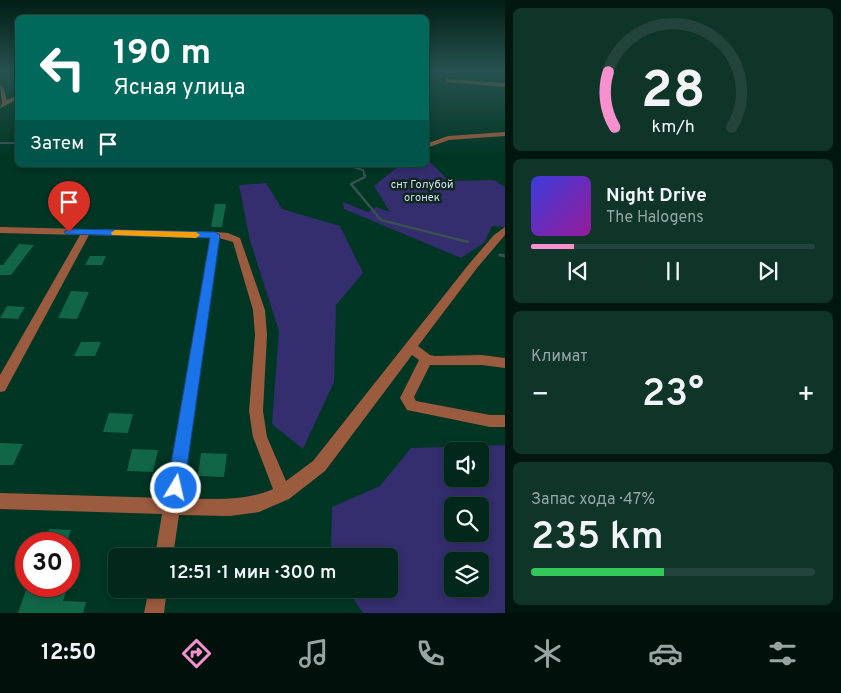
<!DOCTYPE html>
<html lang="ru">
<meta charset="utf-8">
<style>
body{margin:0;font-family:Overpass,sans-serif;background:#0f3428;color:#f1f3f6;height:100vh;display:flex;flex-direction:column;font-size:19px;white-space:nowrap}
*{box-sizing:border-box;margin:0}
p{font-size:16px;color:#96a6a3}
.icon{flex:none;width:28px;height:28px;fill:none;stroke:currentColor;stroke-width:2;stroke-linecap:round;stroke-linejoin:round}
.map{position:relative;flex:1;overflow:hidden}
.details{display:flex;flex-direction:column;gap:8px;padding:8px;background:#01160f;width:336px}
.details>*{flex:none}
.hud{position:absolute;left:15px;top:15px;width:414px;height:152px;border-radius:8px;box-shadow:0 2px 8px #0003,0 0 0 1px #23443a;background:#00695c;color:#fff;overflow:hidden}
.buttons{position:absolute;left:444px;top:442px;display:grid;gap:10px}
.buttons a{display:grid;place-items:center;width:45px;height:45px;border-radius:8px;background:#01281b;box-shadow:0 2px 8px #0003,0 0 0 1px #23443a;font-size:25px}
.speed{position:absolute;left:15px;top:532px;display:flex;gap:10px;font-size:25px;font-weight:700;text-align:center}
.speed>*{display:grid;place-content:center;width:65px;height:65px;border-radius:50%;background:#01281b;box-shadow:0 2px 8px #0003,0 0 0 1px #23443a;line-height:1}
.speed .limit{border:8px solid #d22;background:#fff;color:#111}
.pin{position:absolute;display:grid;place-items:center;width:42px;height:42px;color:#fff;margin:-51px -21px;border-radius:50% 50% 50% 0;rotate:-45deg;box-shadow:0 0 5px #0007}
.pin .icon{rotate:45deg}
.me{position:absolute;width:55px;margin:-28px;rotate:9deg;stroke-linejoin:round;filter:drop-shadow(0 0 4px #0008)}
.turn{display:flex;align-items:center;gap:18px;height:105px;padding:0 15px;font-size:22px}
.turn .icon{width:65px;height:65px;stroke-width:2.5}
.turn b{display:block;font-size:35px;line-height:42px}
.then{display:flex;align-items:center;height:48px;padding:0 15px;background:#0003;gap:10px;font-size:19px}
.big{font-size:38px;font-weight:600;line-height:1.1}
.details .tile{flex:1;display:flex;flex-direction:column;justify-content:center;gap:8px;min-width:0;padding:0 18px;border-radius:8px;background:#0f3428}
.details .dial{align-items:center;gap:0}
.dial svg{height:130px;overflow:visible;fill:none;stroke:#23443a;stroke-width:7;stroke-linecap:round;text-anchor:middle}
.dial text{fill:#f1f3f6;stroke:none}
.song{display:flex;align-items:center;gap:15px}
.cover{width:60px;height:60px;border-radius:8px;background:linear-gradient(135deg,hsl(240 70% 55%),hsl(300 70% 35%))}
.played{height:5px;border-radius:2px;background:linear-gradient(90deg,#f790ce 15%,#23443a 15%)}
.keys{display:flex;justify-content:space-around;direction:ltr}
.heat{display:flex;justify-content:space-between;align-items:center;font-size:28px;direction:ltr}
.charge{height:8px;border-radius:4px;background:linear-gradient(90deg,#34c759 47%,#23443a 0)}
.trip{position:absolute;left:108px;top:548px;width:290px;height:50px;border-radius:8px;background:#01281b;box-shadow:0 2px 8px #0003,0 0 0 1px #23443a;font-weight:600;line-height:50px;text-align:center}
.tab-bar{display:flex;height:80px;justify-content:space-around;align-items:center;background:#00100b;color:#96a6a3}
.tab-bar .icon{width:35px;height:35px}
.tab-bar .current{color:#f790ce}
.tab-bar b{font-size:22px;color:#f1f3f6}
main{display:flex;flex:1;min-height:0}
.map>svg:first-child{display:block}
.green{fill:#342d6e;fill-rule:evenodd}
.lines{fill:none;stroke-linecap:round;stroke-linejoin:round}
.stream-far2{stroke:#385150;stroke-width:2}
.stream-far1{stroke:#385150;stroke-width:2.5}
.stream{stroke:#385150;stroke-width:3}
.building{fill:#116648}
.minor{fill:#9b5b3e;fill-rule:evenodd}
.route{fill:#1a73e8;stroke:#114b97}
.slow{fill:#f59e0b}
.labels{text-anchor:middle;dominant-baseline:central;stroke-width:5;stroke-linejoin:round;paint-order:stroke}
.far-park-label{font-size:11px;fill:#dbdcf7;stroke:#0c291d}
</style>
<main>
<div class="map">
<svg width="505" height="613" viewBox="0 0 505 613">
<rect width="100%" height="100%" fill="#013624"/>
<!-- green -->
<g class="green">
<path d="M426,158L449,181L494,180L505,187V227L492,226L484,243L461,258L344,209L343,202L368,212L376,207L390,212L374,186L400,165H426Z"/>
<path d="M266,183L282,209L340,226L363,273L336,305L334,382L303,449L272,424L279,331L250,241L239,185Z"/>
<path d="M505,445V613H363L347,589H389V556H331L332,507L380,486L411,448ZM480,451V479H452V451ZM480,506V534H452V506ZM452,561H480V589H452Z"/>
</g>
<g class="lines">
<!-- stream-far2 -->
<g class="stream-far2">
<path d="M0,143H18"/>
<path d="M346,165L363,170L365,176"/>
</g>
<!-- stream-far1 -->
<path class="stream-far1" d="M364,175L365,177L351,184L381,220L468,242"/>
<!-- stream -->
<path class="stream" d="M500,255L505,256"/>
</g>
<!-- building -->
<g class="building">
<path d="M215,204H226L222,227H211Z"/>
<path d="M19,244L34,245L11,275H0V265H3Z"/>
<path d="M90,256H106L102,265H85Z"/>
<path d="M71,291L89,292L77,319L58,318Z"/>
<path d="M7,306L25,307L18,319L0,318Z"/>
<path d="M81,342H101L95,356H74Z"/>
<path d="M109,413L133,414L128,433L103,432Z"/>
<path d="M0,443L23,444L13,465H0Z"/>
<path d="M132,449L158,450L153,472L127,471Z"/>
<path d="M201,453L227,454L224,477L198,476Z"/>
<path d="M49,529L71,530L66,544H43Z"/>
<path d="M26,590L66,592L63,601L86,602L83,613H18Z"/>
</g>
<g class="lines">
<!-- minor -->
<g class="minor">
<path d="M447,79L505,83V87L445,82Z"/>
<path d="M0,85L3,87L7,100L18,95V99L0,108L2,103Z"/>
<path d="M505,132V136L449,140L426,148V144L448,136Z"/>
<path d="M0,227L215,232L228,233L240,238L265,310L267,335L263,411L267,437L286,481L313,461L469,264L494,235L505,227V235L477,268L418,346L430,355L435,356L482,355L505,358V368L482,365H430L414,397L416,401L490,415H505V427H490L407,410L400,398L419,360L412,355L325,471L289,499L259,512L230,516L179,515L173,556H155L162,514L0,509V493L165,498L210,238L89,235L5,391L0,392V375L80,235L0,233ZM219,238L233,242L253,310L255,335L249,411L253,437L273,489C244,502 213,499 181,498Z"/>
<path d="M149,589H167L164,613H144Z"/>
</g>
</g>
<!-- sky -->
<linearGradient id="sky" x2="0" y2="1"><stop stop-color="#011e14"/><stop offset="0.45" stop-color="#275250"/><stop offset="1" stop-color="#275250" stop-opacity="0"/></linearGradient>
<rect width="505" height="156" fill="url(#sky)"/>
<!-- route -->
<path class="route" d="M69,229L215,232L220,235L184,488L181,494L176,496L170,494L167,488L210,238L66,234L64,232Z"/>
<!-- slow -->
<path class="slow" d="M115,230L196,232L200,235L196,238L112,235L111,233Z"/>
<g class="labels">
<!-- far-park labels -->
<g class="far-park-label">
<text x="422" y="185">снт Голубой<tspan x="422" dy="13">огонек</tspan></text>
</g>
</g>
</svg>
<div class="buttons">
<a><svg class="icon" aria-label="sound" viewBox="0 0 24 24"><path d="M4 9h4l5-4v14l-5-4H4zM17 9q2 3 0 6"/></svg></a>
<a><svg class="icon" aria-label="search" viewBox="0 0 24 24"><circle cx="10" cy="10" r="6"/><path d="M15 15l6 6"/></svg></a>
<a><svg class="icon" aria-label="layers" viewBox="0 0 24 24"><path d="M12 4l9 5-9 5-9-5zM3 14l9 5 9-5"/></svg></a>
</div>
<div class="speed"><div class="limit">30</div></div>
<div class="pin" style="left:69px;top:232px;background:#d93025"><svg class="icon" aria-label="arrive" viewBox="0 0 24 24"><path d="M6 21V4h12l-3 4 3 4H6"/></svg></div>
<svg class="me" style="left:176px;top:488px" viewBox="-20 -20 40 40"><circle r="17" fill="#1a73e8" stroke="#fff" stroke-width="3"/><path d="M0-11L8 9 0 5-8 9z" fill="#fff"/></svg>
<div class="trip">12:51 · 1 мин · 300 m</div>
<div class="hud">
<div class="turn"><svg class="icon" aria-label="left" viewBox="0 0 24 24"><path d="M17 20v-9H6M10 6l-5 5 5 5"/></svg><div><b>190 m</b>Ясная улица</div></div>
<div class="then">Затем<svg class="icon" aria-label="arrive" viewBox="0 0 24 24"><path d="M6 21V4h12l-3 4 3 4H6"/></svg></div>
</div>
</div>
<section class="details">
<div class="tile dial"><svg viewBox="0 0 100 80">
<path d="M14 69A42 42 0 1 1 86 69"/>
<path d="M14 69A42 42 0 0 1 10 35" stroke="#f790ce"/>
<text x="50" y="56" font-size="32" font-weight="700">28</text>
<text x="50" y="72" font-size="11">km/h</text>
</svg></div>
<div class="tile">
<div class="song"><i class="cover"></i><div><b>Night Drive</b><p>The Halogens</p></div></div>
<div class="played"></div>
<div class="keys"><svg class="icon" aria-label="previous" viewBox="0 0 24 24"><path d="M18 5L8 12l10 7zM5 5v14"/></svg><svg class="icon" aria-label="pause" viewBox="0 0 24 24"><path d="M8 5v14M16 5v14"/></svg><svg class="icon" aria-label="next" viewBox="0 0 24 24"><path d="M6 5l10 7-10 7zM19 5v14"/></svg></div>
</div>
<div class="tile"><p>Климат</p>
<div class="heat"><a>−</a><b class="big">23°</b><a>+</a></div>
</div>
<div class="tile"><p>Запас хода · 47%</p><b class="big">235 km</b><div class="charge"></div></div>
</section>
</main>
<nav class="tab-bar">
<b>12:50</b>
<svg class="icon current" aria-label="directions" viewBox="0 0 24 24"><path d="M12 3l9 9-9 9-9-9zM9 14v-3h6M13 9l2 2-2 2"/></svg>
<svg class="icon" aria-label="music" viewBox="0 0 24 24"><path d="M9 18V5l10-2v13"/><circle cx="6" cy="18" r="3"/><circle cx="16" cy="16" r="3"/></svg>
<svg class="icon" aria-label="phone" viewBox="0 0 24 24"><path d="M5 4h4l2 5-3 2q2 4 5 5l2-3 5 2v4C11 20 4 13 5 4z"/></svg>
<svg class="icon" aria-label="climate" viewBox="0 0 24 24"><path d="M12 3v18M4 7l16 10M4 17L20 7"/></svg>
<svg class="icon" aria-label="car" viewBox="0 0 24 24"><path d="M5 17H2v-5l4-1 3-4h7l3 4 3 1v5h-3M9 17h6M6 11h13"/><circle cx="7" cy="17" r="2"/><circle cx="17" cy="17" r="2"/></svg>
<svg class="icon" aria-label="filters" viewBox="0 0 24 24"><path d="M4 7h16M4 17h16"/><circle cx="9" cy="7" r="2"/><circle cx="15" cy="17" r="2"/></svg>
</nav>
